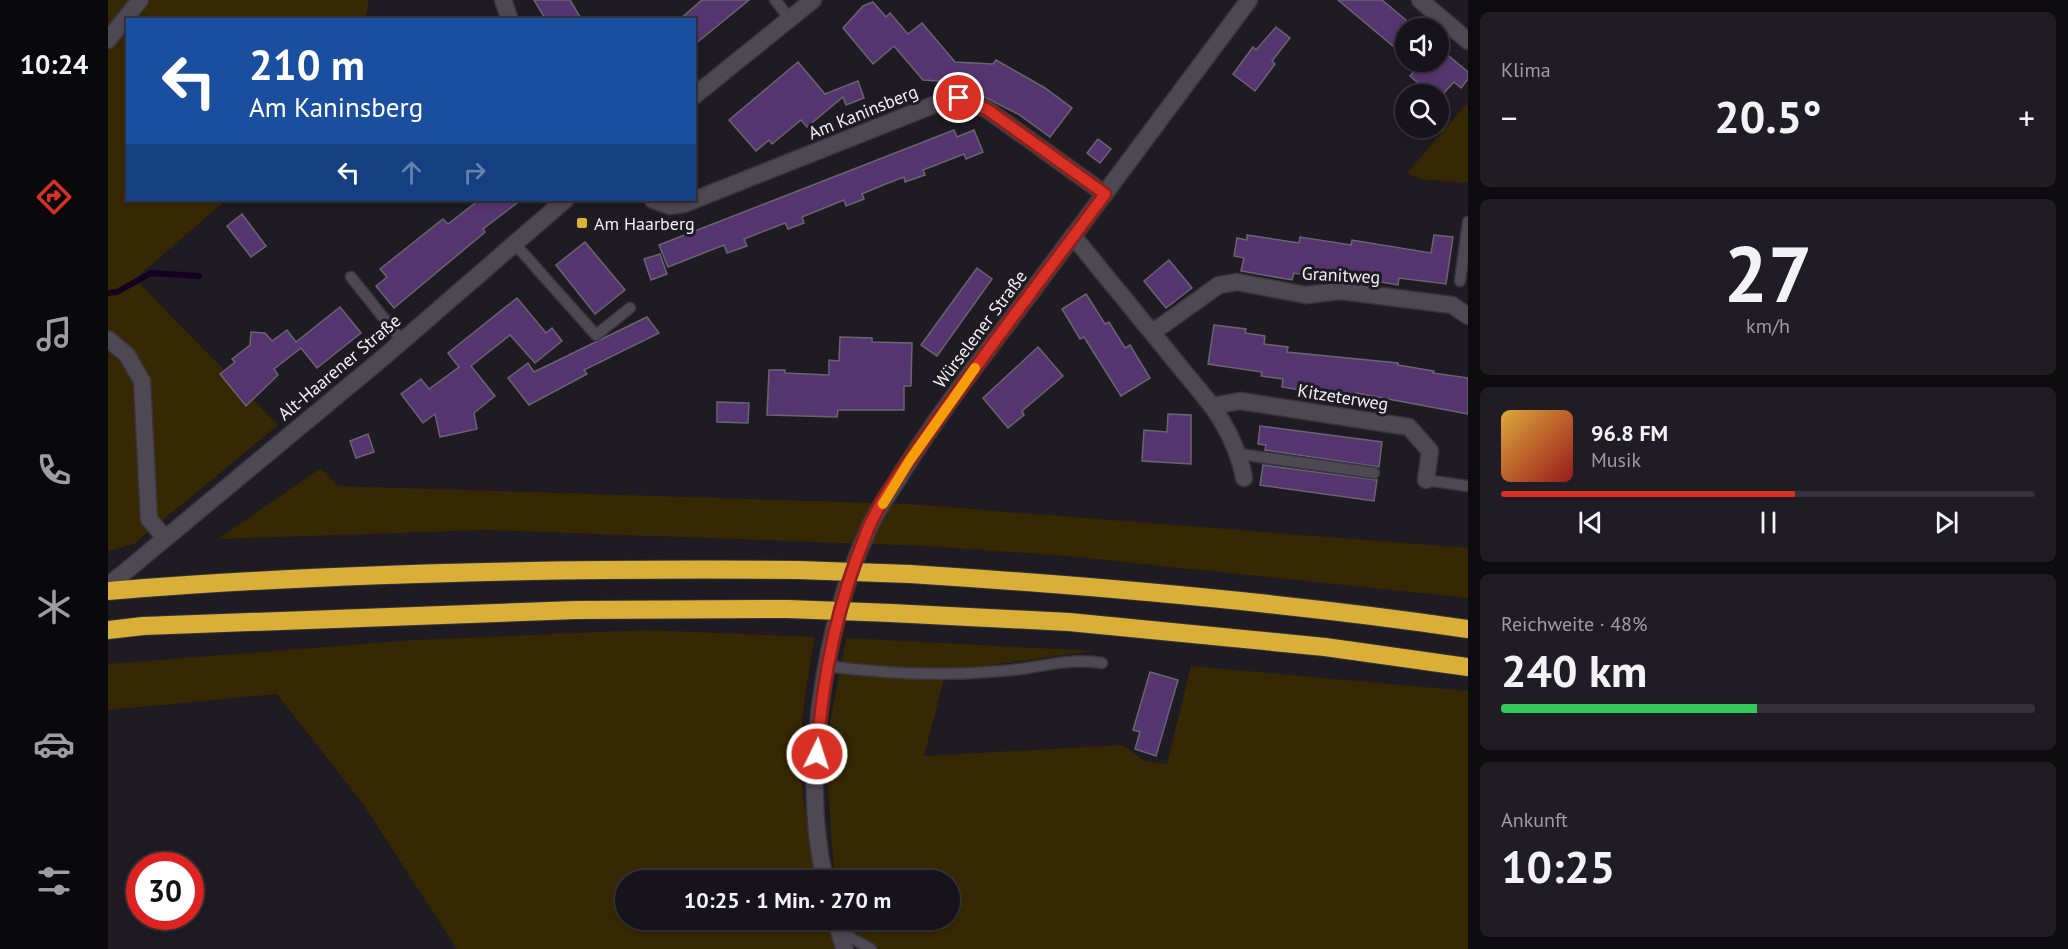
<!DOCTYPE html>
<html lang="de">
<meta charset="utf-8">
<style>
body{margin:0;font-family:"PT Sans",sans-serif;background:#1f1d23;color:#f1f3f6;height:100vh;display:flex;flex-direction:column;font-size:22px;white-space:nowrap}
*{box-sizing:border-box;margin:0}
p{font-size:20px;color:#9e9ea2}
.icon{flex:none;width:33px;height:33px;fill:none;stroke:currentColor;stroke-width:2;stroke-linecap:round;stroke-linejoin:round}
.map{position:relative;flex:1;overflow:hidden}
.drawer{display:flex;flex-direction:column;gap:12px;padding:12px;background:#0c0b0e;width:600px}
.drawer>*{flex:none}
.top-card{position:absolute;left:18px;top:18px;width:570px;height:183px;border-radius:0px;box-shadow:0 3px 9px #0003,0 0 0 2px #353339;background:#1a4fa0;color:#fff;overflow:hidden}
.buttons{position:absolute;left:1287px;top:18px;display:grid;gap:12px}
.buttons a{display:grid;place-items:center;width:54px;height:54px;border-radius:50%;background:#16141a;box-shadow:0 3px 9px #0003,0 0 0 2px #353339;font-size:30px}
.speed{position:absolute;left:18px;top:852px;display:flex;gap:12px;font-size:30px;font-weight:700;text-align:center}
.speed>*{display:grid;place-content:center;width:78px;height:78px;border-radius:50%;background:#16141a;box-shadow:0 3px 9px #0003,0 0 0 2px #353339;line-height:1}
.speed .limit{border:9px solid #d22;background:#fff;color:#111}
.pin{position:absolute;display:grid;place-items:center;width:51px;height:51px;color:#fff;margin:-26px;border:3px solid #fff;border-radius:50%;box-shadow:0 2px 6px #0007}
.me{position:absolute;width:66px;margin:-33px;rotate:4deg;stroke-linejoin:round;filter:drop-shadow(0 0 4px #0008)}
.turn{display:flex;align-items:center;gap:21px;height:126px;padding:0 24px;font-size:27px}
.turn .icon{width:78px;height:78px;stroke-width:2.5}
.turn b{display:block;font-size:42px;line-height:51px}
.lanes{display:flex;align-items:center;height:57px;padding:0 24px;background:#0003;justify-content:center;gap:30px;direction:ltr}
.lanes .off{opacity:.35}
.big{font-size:45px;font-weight:600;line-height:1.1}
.drawer .card{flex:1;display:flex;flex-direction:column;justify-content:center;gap:9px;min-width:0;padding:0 21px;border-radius:9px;background:#1f1d23}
.drawer .dial{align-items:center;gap:0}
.dial b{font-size:78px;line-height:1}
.song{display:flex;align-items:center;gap:18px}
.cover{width:72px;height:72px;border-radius:9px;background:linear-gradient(135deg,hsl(40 70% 55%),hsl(0 70% 35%))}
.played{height:6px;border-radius:3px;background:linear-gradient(90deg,#d93025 55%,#353339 55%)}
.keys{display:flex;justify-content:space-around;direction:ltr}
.heat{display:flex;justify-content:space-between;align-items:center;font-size:33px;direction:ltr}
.charge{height:9px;border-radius:4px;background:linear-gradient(90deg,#34c759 48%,#353339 0)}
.trip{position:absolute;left:507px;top:870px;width:345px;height:60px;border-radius:30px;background:#16141a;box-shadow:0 3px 9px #0003,0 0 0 2px #353339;font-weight:600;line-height:60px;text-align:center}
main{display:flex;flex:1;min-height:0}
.tabs{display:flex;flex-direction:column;width:108px;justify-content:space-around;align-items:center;background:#09080a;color:#9e9ea2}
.tabs .icon{width:42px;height:42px}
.tabs .on{color:#d93025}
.tabs b{font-size:27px;color:#f1f3f6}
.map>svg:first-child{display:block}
.green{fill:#362802}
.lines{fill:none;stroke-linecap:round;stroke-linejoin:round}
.stream{stroke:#130023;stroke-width:6}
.building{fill:#55356f;stroke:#69646e;stroke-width:1.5}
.service-casing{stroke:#37353b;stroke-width:13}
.minor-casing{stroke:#37353b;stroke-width:19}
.secondary-casing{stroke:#37353b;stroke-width:19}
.motorway-casing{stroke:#37353b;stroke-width:20}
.service{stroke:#4d4851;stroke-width:10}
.minor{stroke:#4d4851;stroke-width:16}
.secondary{stroke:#4d4851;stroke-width:16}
.motorway{stroke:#d9af38;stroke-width:18}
.motorway-bridge-casing{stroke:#37353b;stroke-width:20;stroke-linecap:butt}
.motorway-bridge{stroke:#d9af38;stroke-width:18}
.route-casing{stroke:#8d1f18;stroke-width:15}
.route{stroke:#d93025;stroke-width:10}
.slow{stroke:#f59e0b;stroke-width:10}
.poi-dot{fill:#ddb133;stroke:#1e1b22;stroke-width:2}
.labels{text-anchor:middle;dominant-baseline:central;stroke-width:6;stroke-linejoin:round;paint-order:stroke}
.street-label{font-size:18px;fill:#f3f0f5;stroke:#1e1b22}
.poi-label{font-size:18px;fill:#f3f0f5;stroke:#1e1b22;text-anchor:start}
</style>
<main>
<nav class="tabs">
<b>10:24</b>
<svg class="icon on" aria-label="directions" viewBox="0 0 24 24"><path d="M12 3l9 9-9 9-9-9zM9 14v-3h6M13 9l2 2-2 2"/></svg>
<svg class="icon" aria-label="music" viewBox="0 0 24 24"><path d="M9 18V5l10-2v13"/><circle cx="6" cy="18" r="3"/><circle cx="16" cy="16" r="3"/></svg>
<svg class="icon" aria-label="phone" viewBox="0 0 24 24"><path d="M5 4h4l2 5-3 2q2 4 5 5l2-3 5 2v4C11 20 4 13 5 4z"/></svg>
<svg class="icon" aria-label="climate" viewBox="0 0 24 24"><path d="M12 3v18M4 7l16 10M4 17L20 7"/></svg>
<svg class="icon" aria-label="car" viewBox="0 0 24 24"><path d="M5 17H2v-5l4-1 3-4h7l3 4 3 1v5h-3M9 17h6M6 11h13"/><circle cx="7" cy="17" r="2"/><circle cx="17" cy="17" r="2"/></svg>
<svg class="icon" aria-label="filters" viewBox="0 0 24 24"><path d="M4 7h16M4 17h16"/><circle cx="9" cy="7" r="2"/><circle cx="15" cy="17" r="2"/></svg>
</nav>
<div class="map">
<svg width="1360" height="949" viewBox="0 0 1360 949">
<rect width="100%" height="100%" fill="#1e1b22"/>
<!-- green -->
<g class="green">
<path d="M0,0H261L257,19L20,20V200H118L27,279L170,425L26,544L0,551Z"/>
<path d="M1360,102V183L1312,179L1299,173Z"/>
<path d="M213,468L230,486L800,504L1360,548V598L959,556L819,546L379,530L110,539Z"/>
<path d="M539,630L707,637C701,670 695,704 693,738C690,785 701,834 710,880H518V920H720L732,949H349L255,804L169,694L0,710V664L306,640Z"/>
<path d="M738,638L986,651L838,671L816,756L1015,745L1037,761L1059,764L1083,666L1360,691V949H755L744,920H842V880H729L726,870L717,750Z"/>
</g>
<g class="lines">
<!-- stream -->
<path class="stream" d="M0,293L9,292L43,273L91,276"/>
</g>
<!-- building -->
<g class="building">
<path d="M426,0H462L474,20H438Z"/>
<path d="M594,0H641L586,45V20H571Z"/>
<path d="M1230,0H1274L1298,20V57Z"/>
<path d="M765,2L778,17L782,13L800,34L814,23L847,62L885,64L888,60L937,88L964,108L942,137L910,114L847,82L815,80L786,46L765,64L735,28L755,6Z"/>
<path d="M1168,27L1182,38L1164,61L1167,64L1147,91L1125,74L1145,47L1148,50Z"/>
<path d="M1335,51L1360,72V79L1353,88L1346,82L1330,99V94H1323L1302,76L1315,62H1330Z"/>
<path d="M690,62L717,94L750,81L756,98L738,105L735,97L699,127L693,120L664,144L661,140L648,151L621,120Z"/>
<path d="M846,130L849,137L866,130L875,152L858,159L856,154L815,170L817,175L797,182L796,177L775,185L754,194L756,199L738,206L736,200L694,217L696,223L680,229L677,223L636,239L639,246L619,253L616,245L560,267L551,245Z"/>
<path d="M990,139L1003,149L992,163L979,153Z"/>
<path d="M371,200H413L375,229L377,232L286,308L268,286L279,277L272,269L335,219L340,224Z"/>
<path d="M134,214L158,246L143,257L119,226Z"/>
<path d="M1139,235L1191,243L1192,237L1243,245L1244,240L1323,253L1326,235L1345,237L1338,284L1291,278L1290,285L1238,276L1237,281H1229L1186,273L1184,280L1133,271L1136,258L1126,256L1129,238L1139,240Z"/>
<path d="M477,242L517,290L487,314L448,265Z"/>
<path d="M552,254L559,274L543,280L536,259Z"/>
<path d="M1061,260L1084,288L1058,308L1036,281Z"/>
<path d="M869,268L884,279L829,356L813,345Z"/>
<path d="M978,294L997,324L1001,322L1017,348L1022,345L1042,378L1013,396L976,337L972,339L954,309Z"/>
<path d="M409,298L438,333L444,328L454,341L427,363L402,335L363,366L387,396L366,413L369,429L332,437L327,414L315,423L293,394L313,379L321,389L351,367L340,353Z"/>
<path d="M232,307L253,333L209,368L193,348L166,369L170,375L138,406L112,374L127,362L124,359L142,345L143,332L157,333L164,341L179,330L188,342Z"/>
<path d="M539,317L551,333L476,370L479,374L421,405L400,378L420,363L426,372Z"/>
<path d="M1106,325L1138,329L1137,333L1157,336L1156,344L1180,347L1179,352L1290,363V365L1326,371L1325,373L1360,378V414L1248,393V396L1211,390V393L1174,387L1175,379L1153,376L1154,372L1100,364Z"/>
<path d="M732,337L764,338V342L804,343L803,386H796V410H730L729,417L659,415L661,370H677V373L721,375V360L731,361Z"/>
<path d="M930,347L955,376L914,411L916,415L900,428L875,398Z"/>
<path d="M609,402L641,403L640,423L609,422Z"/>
<path d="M1060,414L1083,415V464L1034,461L1036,430L1059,432Z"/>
<path d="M1152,426L1274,442L1271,467L1157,450L1158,445L1150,444Z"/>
<path d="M260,434L266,452L248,458L242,441Z"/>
<path d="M1155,465L1269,480L1266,501L1152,485Z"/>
<path d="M1042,672L1070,680L1048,756L1027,749L1032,732L1025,730Z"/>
</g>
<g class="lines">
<!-- service casing -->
<g class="service-casing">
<g id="service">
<path d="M667,0L682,19"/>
<path d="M406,243L488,335L522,308"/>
<path d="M243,277L294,341"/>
<path d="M1352,281L1360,222"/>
<path d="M1131,454L1266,473"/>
<path d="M1318,480L1360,486"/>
<path d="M719,666C777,674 835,676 894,671C927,669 961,657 994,663"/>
<path d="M729,930L763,949"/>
</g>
</g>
<!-- minor casing -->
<g class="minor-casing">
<g id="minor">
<path d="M395,0L402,20"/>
<path d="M1312,0L1360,41"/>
<path d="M0,40L32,0"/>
<path d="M545,200L562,206L576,204L833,102L851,98L880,110L997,194"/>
<path d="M965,236L1104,406C1120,429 1131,451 1136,478"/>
<path d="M1045,332L1111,285L1129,282L1198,295L1233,291L1344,305L1360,316"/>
<path d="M0,339L19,355L34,381L41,519L57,538"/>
<path d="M1104,406L1132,401L1301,427L1322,451L1318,480"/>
<path d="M717,880C692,776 716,625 761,528C767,513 778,498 787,484C822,426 863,372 904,318C983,212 1062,106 1141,0"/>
<path d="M727,920L737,949"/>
</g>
</g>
<!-- secondary casing -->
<g class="secondary-casing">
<g id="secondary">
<path d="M586,96L705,0"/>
<path d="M0,586L277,356L457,200"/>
</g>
</g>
<!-- motorway casing -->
<g class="motorway-casing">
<g id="motorway">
<path d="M802,574C989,586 1175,602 1360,629"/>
<path d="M0,591C230,572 460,568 690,570"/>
<path d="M783,613L961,622L1217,647L1360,667"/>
<path d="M0,630L35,626L468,610L680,609"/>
</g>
</g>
<!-- service -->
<use href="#service" class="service"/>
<!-- minor -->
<use href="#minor" class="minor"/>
<!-- secondary -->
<use href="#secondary" class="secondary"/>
<!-- motorway -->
<use href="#motorway" class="motorway"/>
<!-- motorway-bridge casing -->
<g class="motorway-bridge-casing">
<g id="motorway-bridge">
<path d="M690,570L802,574"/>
<path d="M680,609L783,613"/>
</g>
</g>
<!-- motorway-bridge -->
<use href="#motorway-bridge" class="motorway-bridge"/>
</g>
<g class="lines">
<!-- route casing -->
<g class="route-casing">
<path id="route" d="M709,754C714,677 730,601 760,529C775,494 804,457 826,425C881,347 940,271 997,194L880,110L851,98"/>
</g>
<!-- route -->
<use href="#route" class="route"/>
<!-- slow -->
<path class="slow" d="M775,504L802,460L867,368"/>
</g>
<!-- markers -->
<rect class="poi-dot" x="468" y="217" width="12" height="12" rx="3"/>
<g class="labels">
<!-- street labels -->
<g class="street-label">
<text transform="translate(755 112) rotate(-22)">Am Kaninsberg</text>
<text transform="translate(1233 275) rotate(3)">Granitweg</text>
<text transform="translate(872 329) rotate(-53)">Würselener Straße</text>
<text transform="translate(231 367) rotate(-40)">Alt-Haarener Straße</text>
<text transform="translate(1235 397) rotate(9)">Kitzeterweg</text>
</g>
<!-- poi labels -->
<g class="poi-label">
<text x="486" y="223">Am Haarberg</text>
</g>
</g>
</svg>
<div class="buttons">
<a><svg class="icon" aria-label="sound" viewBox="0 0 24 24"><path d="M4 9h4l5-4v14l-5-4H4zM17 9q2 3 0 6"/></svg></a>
<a><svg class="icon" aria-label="search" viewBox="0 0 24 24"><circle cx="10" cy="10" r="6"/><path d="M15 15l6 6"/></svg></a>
</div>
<div class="speed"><div class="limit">30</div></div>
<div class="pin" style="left:851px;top:98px;background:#d93025"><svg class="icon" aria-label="arrive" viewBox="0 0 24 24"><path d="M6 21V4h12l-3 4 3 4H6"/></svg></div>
<svg class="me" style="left:709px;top:754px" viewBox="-20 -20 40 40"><circle r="17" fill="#d93025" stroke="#fff" stroke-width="3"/><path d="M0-11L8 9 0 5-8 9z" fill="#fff"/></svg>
<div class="trip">10:25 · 1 Min. · 270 m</div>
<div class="top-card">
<div class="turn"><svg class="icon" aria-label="left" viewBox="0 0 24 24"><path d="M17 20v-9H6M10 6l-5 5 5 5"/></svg><div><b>210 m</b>Am Kaninsberg</div></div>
<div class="lanes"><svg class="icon" aria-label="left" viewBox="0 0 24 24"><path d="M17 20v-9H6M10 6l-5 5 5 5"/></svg><svg class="icon off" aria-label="ahead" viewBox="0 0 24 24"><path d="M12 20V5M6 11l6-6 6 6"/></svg><svg class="icon off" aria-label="right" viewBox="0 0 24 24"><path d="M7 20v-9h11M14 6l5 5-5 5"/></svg></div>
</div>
</div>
<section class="drawer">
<div class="card"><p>Klima</p>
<div class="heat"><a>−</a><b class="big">20.5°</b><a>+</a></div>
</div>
<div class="card dial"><b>27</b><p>km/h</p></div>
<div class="card">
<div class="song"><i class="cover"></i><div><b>96.8 FM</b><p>Musik</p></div></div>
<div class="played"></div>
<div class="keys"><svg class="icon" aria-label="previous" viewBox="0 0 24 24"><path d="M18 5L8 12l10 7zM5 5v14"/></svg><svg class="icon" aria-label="pause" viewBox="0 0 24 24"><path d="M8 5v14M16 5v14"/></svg><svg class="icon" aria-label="next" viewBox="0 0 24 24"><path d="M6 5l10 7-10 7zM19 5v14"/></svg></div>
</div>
<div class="card"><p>Reichweite · 48%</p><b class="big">240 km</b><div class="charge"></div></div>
<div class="card"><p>Ankunft</p><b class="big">10:25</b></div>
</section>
</main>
